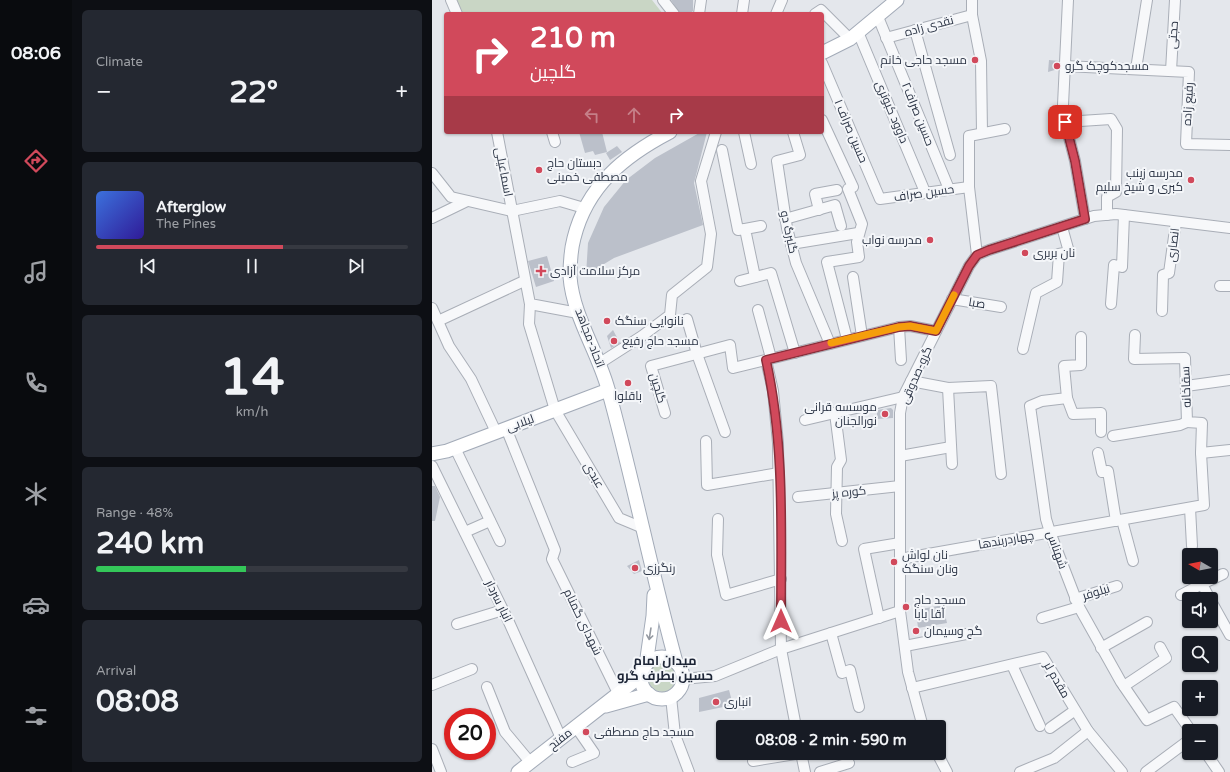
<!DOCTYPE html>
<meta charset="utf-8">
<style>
body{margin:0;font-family:"Varela Round",Cairo,sans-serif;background:#242831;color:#f1f3f6;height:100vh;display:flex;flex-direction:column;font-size:15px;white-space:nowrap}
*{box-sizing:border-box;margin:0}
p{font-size:13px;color:#9ea1a6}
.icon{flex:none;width:22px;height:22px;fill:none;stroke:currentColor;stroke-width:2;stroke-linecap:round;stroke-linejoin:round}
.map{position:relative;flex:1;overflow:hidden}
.drawer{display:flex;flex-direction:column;gap:10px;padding:10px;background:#0d0f14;width:360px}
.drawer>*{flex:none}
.hud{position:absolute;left:12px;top:12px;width:380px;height:122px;border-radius:4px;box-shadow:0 1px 3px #0004;background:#d1495b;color:#fff;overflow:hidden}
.needle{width:26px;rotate:279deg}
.controls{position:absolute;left:750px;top:548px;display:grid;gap:8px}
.controls a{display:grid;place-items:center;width:36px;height:36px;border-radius:4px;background:#171b24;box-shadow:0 1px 3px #0004;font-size:20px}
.speed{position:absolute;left:12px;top:708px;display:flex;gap:8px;font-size:20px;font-weight:700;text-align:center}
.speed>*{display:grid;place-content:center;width:52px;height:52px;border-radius:50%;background:#171b24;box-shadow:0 1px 3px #0004;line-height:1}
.speed .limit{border:6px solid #d22;background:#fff;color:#111}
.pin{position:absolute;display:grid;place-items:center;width:34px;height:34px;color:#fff;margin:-17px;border-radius:8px;box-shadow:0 2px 6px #0006}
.me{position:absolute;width:44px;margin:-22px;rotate:0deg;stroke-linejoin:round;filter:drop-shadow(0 0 3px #0008)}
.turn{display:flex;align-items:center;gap:14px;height:84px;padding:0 20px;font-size:18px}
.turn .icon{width:52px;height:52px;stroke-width:2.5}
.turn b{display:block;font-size:28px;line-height:34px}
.lanes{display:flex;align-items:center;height:38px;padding:0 20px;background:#0003;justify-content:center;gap:20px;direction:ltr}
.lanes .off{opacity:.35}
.big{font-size:30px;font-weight:700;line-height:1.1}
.drawer .widget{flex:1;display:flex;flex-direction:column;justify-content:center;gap:6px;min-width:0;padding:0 14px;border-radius:6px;background:#242831}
.drawer .dial{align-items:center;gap:0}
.dial b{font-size:52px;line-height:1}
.song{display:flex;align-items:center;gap:12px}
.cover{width:48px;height:48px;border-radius:6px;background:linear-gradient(135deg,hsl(220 70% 55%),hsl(250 70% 35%))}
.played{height:4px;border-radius:2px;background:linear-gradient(90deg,#d1495b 60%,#363941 60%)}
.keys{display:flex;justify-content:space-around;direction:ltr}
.heat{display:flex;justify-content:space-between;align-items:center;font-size:22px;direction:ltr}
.charge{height:6px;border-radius:3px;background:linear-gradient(90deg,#34c759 48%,#363941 0)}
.trip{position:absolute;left:284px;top:720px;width:230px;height:40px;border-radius:4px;background:#171b24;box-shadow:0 1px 3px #0004;font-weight:700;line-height:40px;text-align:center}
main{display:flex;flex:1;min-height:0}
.menu{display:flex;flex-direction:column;width:72px;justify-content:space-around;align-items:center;background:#090b0e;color:#9ea1a6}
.menu .icon{width:28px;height:28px}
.menu .on{color:#d1495b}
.menu b{font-size:18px;color:#f1f3f6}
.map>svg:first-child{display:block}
.green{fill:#c9d6c5}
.building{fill:#bbc0ca}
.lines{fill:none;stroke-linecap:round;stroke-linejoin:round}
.minor-casing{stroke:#a9aeb7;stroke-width:12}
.major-casing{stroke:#a3abb8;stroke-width:15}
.minor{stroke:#f7f8fa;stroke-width:10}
.major{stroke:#fff;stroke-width:13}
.oneway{stroke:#959aa2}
.route-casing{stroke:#882f3b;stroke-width:10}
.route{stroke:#d1495b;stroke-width:7}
.slow{stroke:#f59e0b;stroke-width:7}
.poi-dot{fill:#d1495b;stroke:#f4f6f9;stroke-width:1.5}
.labels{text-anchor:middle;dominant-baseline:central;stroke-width:4;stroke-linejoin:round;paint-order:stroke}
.street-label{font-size:12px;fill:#2b3445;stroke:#f4f6f9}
.poi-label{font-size:12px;fill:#2b3445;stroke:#f4f6f9;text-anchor:start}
.neighbourhood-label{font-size:13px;font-weight:bold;fill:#1d2536;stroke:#f4f6f9}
</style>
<main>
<nav class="menu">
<b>08:06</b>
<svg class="icon on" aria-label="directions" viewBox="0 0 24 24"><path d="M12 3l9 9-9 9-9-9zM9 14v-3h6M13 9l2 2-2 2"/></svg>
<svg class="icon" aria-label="music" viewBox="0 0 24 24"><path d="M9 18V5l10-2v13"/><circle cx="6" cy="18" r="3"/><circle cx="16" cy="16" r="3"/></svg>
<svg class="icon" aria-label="phone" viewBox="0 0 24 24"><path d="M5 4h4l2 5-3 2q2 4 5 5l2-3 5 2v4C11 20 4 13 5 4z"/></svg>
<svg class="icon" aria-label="climate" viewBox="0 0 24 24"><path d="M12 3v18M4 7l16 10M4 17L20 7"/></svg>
<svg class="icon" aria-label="car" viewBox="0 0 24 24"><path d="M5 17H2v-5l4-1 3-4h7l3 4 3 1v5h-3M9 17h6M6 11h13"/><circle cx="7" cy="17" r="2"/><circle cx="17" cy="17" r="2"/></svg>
<svg class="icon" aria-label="filters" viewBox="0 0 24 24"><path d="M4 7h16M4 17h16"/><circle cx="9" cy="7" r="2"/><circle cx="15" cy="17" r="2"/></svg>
</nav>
<section class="drawer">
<div class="widget"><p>Climate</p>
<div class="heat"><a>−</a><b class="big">22°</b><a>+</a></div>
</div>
<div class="widget">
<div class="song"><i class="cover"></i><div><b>Afterglow</b><p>The Pines</p></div></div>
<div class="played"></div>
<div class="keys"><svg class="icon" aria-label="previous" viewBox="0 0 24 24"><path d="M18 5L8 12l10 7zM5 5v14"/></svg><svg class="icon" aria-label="pause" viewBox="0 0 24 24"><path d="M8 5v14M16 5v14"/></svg><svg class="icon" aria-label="next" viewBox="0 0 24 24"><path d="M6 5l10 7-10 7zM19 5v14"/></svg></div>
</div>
<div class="widget dial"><b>14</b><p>km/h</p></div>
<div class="widget"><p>Range · 48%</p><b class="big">240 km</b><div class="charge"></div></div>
<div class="widget"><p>Arrival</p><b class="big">08:08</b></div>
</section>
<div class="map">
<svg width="798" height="772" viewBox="0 0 798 772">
<rect width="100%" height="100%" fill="#e4e7ec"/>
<!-- green -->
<g class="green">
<path d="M24,0H220L231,14H30Z"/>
<circle cx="231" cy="677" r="15"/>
</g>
<!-- building -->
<g class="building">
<path d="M239,0H261V11L257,14H248Z"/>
<path d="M617,60L627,61L626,69L616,72Z"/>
<path d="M147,132H170L175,152L163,155L161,151L153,153Z"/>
<path d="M269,132H275L262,183L271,225L182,258L154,275L156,243L172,207L194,180L223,158Z"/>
<path d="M185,146L190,152L178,160L174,153Z"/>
<path d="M115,256L122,281L104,287L96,261Z"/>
<path d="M181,330L188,343L179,348L175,336Z"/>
<path d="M459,408L461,410V418L445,419V410Z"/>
<path d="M0,486H3L8,497L3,521H0Z"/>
<path d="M207,560L210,571L202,574L195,566Z"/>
<path d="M511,605L515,623L486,628L484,610Z"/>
<path d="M297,690L301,705L267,712V698Z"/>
</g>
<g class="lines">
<!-- minor casing -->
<g class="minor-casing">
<g id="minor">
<path d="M19,0L25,14"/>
<path d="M231,0L242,14"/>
<path d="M540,0V15L549,61L550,133"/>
<path d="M636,0L631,105L633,122L643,161L653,219"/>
<path d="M267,14L269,0"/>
<path d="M310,14L312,0"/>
<path d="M344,14L350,0"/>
<path d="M383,14L389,10L418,39"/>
<path d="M446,17L517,189"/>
<path d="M483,30L518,155"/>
<path d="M426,32L493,192"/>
<path d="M454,38L540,15"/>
<path d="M390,63L448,199L537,187L545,255"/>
<path d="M633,66L757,72L754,144L798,145"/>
<path d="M704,69L715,0"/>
<path d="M739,71L743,0"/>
<path d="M390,120L421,187L416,189L430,224L425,242L427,257L395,262L415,339"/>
<path d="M633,122L679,119L685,129L684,192L675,197V215"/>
<path d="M65,132L98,304L146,313"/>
<path d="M120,132L123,142"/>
<path d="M312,132L319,164"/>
<path d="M361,132L368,155L345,161L355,228L364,263L398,344"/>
<path d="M290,150L306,230L313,229"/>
<path d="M0,173L19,197L80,211L128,201L152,208"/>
<path d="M537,187V136L573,129"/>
<path d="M387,210L383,194L405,190"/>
<path d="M0,218L35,201"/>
<path d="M353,219L403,205L409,226"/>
<path d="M359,244L426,233"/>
<path d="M323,277L313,229L329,226"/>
<path d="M421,277L430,336"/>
<path d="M308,281L339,273L363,353"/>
<path d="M788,286H798"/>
<path d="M520,299L569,307"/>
<path d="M98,304L97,324L123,410L187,518L211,528"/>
<path d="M679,304L682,265L690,267L692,215"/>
<path d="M0,308L17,346L39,379L64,432"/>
<path d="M326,310L339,358"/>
<path d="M730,311L731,275L737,273L744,222"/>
<path d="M255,319L265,354L293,432"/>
<path d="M6,321L92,281"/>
<path d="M467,327L469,360"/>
<path d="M649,337V365L632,366L635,398L610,401L598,406L614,519L618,532L647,607L689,682L715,720L742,707L759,731"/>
<path d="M591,349L604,293L625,282L627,254L637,252L630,227"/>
<path d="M334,360L341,391L346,443L349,649L364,727"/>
<path d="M168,363L210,336L238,315L240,295L275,267L279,234L269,181L284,132"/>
<path d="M479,381L516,388L559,386L569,474"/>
<path d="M754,386L798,380"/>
<path d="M516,388L520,464"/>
<path d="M635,398L641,414L669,413V432"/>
<path d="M233,413L219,366L298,345L301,368L467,327L478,326L504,331"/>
<path d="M403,413L409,460L405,467L404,514L410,541"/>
<path d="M373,420L471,397"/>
<path d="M74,428L123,550L120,559L186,693"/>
<path d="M681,436L748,425L755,422"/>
<path d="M274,441L275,485L347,473"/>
<path d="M23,448L68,541"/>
<path d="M666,453L670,472L676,471L684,521"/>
<path d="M769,453L798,450"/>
<path d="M468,456L519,447"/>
<path d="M0,466L76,620L129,738"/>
<path d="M366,497L468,486"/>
<path d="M758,508L760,546"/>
<path d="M286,519L285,555L294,595L349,579"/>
<path d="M690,520L701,561"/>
<path d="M33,532L58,521"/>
<path d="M468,559L772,505L769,453L770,423L755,422L753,358L702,359L703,335"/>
<path d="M749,595L770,584"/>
<path d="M643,599L685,586"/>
<path d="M778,599L770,584L791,574"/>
<path d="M779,601L798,635"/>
<path d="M468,611L476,672L491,727"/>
<path d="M447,618L432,549L468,543"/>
<path d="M610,618L647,607"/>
<path d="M25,624L71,610"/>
<path d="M399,633L410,673L418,670L427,707"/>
<path d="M473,646L534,634"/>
<path d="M669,648L715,622"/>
<path d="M580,665L608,726"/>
<path d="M251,679L283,676L349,649L468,611V413L471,397L537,266L545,255L557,250L662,216L684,214L798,228"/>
<path d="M0,685L40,669"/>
<path d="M692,686L734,658L728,647"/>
<path d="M55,687L73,732L98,762"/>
<path d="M480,688L611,657L656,731L690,772"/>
<path d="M239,697L243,735L257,772"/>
<path d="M618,728L642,711"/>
<path d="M0,749L9,772"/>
<path d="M369,753L373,772"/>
<path d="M505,753L515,772"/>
<path d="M774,753L787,772"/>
<path d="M321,761L369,753"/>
<path d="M140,762L162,753L144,727"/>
<path d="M388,772L417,763"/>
<path d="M588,772L622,758L656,731"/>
<path d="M714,772L757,740"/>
</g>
</g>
<!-- major casing -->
<g class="major-casing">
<g id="major">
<path d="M390,53L418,39L465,0"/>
<path d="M238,132C192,156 155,186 142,238C139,249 138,266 138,277C141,316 166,352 176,389C201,479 219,571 244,662"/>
<path d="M0,454L15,451L176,390"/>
<circle cx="230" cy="678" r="21"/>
<path d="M214,665L221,616L222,595"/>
<path d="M174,706L217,694"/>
<path d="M86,772L210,675"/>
</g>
</g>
<!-- minor -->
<use href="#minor" class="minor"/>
<!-- major -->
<use href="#major" class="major"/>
</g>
<!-- one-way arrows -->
<defs><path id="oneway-shaft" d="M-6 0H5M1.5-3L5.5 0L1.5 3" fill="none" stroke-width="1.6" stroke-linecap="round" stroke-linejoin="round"/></defs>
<use class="oneway" href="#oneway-shaft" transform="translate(218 634) rotate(99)"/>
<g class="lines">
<!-- route casing -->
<g class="route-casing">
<path id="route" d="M349,621C349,534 353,445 334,360L467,327L478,326L504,331L537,266L545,255L557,250L653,219L643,161L633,122"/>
</g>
<!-- route -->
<use href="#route" class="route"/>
<!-- slow -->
<path class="slow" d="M399,343L467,327L478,326L504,331L522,295"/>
</g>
<!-- markers -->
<g class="poi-dot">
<circle cx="543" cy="60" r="4"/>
<circle cx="625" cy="66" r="4"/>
<circle cx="107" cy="170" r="4"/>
<circle cx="759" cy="180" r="4"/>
<circle cx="498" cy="240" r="4"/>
<circle cx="593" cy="253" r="4"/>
<path d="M107 265h4v4h4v4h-4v4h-4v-4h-4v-4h4z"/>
<circle cx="175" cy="321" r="4"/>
<circle cx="182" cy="341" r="4"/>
<circle cx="196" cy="383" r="4"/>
<circle cx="453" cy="414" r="4"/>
<circle cx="462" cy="562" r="4"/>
<circle cx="203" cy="568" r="4"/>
<circle cx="474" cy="607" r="4"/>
<circle cx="484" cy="631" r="4"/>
<circle cx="284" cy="702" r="4"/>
<circle cx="154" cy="732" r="4"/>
</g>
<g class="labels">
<!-- street labels -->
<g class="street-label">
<text transform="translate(497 26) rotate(-15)">نقدی زاده</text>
<text transform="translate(741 35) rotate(-86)">حجتی</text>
<text transform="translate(756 104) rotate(-87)">رفیع زاده</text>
<text transform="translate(460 112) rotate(67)">داوود کبوتری</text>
<text transform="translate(486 114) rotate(68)">حسین صراف۲</text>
<text transform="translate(419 131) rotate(67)">حسین صراف ۱</text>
<text transform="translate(72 172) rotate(79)">اسماعیلی</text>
<text transform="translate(492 193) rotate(-8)">حسین صراف</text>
<text transform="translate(357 232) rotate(78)">گلبرگ دو</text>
<text transform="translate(741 245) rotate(-83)">انصاری</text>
<text transform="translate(545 303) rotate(9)">صبا</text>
<text transform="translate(158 338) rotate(69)">اتحاد-مجاهد</text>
<text transform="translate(484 375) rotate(-66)">گرو-صدوقی</text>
<text transform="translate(754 387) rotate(-92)">سقاخانه</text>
<text transform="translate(226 388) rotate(73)">گلچین</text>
<text transform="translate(88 423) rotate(-20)">لیلابی</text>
<text transform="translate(162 475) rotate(59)">عبدی</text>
<text transform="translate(417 492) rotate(-6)">کوره پز</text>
<text transform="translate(574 540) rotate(-10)">چهاردربندها</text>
<text transform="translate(625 550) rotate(70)">شهناس</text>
<text transform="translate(664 592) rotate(-17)">نیلوفر</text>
<text transform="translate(67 601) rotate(64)">انبار سردار</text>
<text transform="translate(151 622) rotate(64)">شهدای گمنام</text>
<text transform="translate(625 680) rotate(60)">مقدم لر</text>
<text transform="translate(128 739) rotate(-38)">مفتح</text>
</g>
<!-- poi labels -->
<g class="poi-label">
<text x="535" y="60" text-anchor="end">مسجد حاجی خانم</text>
<text x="633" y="66">مسجدکوچک گرو</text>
<text x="115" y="163">دبستان حاج<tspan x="115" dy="14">مصطفی خمینی</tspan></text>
<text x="751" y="173" text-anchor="end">مدرسه زینب<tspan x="751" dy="14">کبری و شیخ سلیم</tspan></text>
<text x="490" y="240" text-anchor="end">مدرسه نواب</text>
<text x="601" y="253">نان بربری</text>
<text x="118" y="271">مرکز سلامت آزادی</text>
<text x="183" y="321">نانوایی سنگک</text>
<text x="190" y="341">مسجد حاج رفیع</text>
<text x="196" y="396" text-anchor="middle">باقلوا</text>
<text x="445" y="407" text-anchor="end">موسسه قرانی<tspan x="445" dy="14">نورالجنان</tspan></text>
<text x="470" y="555">نان لواش<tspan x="470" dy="14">ونان سنگک</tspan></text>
<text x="211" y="568">رنگرزی</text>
<text x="482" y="600">مسجد حاج<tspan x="482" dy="14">آقا بابا</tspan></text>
<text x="492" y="631">گچ وسیمان</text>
<text x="292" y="702">انباری</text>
<text x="162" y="732">مسجد حاج مصطفی</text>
</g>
<!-- neighbourhood labels -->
<g class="neighbourhood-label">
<text x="233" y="661">میدان امام<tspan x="233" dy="15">حسین بطرف گرو</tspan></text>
</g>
</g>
</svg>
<div class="controls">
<a><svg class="needle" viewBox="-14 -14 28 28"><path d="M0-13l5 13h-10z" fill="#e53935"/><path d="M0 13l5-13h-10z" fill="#9ea1a6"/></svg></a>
<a><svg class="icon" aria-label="sound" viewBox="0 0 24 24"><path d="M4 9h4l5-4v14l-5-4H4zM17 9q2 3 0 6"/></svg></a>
<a><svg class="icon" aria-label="search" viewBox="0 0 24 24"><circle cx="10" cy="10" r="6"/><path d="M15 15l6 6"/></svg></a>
<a>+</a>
<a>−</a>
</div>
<div class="speed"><div class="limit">20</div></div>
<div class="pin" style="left:633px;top:122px;background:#d93025"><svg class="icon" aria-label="arrive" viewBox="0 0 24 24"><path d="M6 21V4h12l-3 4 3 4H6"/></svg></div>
<svg class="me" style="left:349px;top:621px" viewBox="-20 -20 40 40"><path d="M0-17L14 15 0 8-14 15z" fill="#d1495b" stroke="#fff" stroke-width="4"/></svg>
<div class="trip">08:08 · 2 min · 590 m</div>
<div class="hud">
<div class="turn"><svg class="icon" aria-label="right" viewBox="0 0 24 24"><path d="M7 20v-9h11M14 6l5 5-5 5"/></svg><div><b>210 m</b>گلچین</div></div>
<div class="lanes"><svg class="icon off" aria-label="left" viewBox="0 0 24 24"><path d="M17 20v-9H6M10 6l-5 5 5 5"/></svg><svg class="icon off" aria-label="ahead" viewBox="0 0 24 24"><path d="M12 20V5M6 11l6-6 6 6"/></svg><svg class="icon" aria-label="right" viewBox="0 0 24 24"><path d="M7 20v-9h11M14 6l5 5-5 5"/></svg></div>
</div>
</div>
</main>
